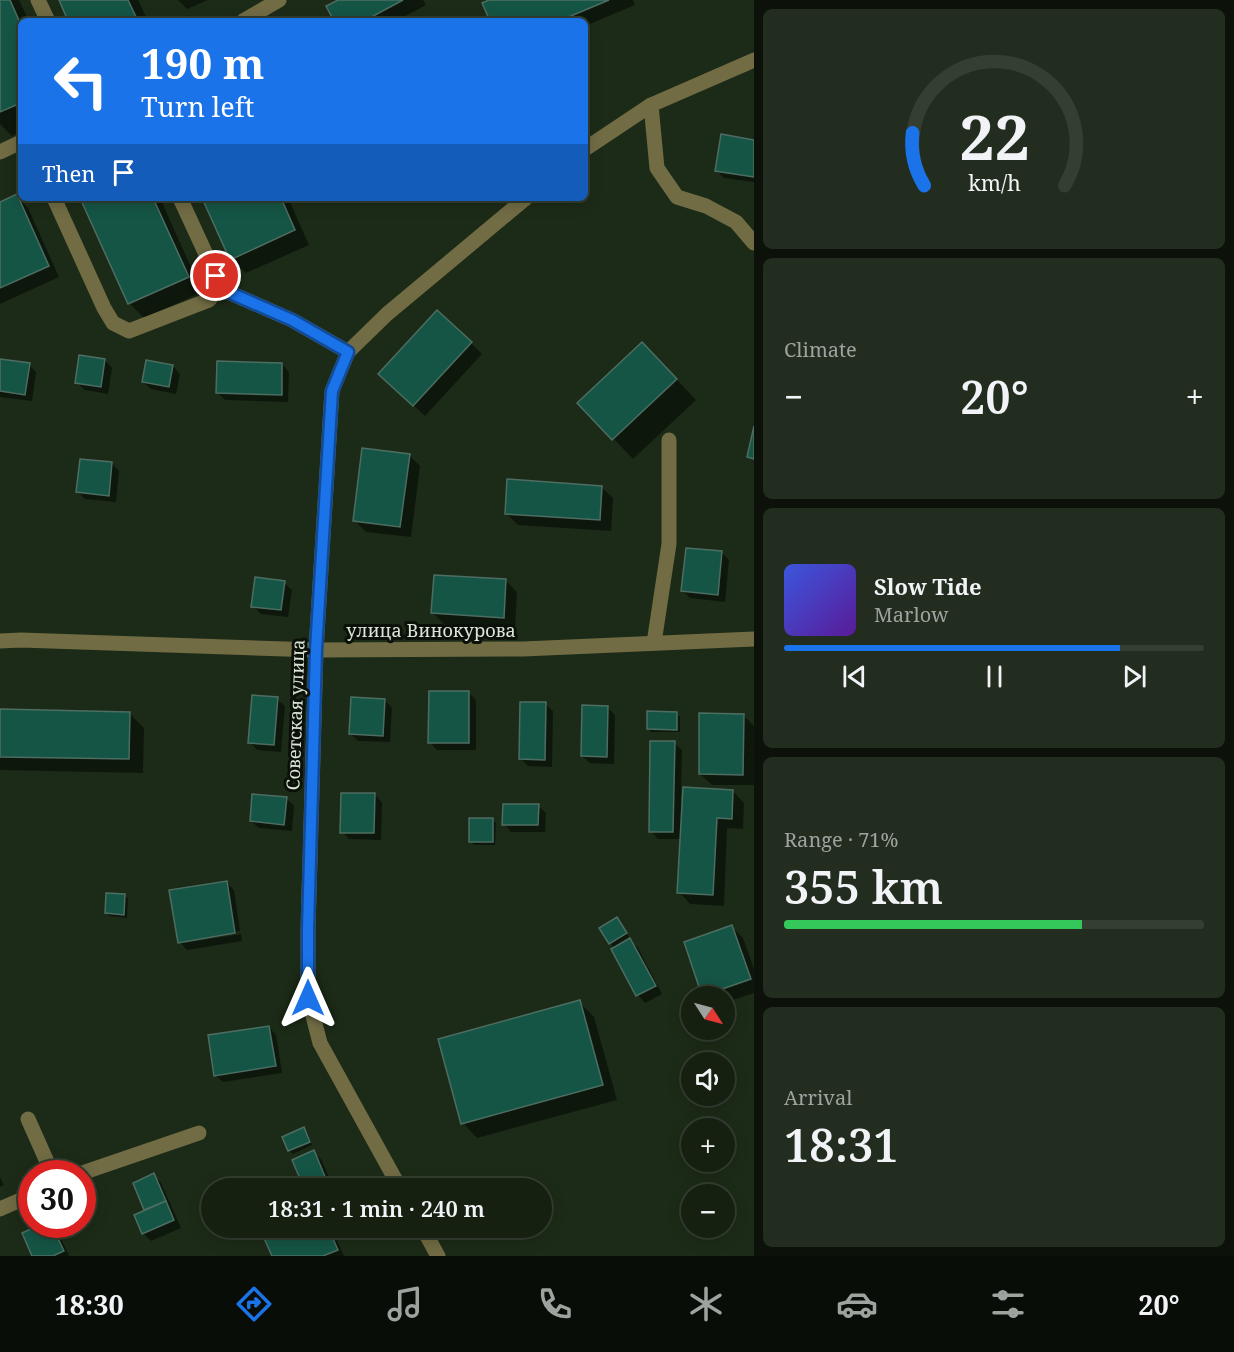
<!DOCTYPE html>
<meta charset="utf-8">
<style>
body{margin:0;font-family:"Noto Serif",serif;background:#222d1f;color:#f1f3f6;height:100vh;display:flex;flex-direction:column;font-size:22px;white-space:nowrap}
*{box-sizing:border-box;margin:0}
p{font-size:20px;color:#9da39f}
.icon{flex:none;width:33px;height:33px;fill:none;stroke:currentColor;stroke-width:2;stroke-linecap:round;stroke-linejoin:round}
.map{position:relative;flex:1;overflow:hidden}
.panel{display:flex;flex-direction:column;gap:9px;padding:9px;background:#0c1209;width:480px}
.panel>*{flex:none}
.hud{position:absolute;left:18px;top:18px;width:570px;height:183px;border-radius:9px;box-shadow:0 3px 15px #0003,0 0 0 2px #343e31;background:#1a73e8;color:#fff;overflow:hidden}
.needle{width:39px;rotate:126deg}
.controls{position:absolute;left:681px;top:986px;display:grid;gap:12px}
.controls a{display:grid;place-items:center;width:54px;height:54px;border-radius:50%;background:#152011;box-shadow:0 3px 15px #0003,0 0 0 2px #343e31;font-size:30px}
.speed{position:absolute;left:18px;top:1160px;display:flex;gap:12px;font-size:30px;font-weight:700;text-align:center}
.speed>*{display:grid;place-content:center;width:78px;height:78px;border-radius:50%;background:#152011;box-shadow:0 3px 15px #0003,0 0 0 2px #343e31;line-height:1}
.speed .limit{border:9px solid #d22;background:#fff;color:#111}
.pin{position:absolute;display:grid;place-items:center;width:51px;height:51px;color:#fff;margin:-26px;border:3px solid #fff;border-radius:50%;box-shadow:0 2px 6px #0007}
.me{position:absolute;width:66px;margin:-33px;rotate:0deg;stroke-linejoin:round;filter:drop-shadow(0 0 4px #0008)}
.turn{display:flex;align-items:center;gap:21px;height:126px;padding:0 24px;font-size:27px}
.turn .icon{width:78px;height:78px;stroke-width:2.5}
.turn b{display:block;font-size:42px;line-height:51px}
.then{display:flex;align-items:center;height:57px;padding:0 24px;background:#0003;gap:12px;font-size:22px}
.big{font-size:45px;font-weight:600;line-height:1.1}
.panel .widget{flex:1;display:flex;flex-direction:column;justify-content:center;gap:9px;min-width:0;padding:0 21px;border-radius:9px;background:#222d1f}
.panel .dial{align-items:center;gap:0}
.dial svg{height:156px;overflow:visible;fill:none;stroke:#343e31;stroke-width:7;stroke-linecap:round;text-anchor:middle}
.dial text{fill:#f1f3f6;stroke:none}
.song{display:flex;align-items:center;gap:18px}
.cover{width:72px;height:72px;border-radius:9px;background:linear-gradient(135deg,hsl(230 70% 55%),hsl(270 70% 35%))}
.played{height:6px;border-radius:3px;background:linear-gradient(90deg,#1a73e8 80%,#343e31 80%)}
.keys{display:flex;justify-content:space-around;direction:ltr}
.heat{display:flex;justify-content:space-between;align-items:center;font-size:33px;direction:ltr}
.charge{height:9px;border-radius:4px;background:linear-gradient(90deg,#34c759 71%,#343e31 0)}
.trip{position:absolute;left:201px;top:1178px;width:351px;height:60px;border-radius:30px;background:#152011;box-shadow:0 3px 15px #0003,0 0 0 2px #343e31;font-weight:600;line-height:60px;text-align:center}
.dock{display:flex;height:96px;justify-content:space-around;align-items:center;background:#080d07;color:#9da39f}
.dock .icon{width:42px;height:42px}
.dock .on{color:#1a73e8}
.dock b{font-size:27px;color:#f1f3f6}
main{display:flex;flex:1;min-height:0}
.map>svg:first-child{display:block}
.shadow{fill:#0007}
.building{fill:#155545;stroke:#4d6d62;stroke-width:1.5}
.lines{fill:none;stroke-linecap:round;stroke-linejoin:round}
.minor{stroke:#716c44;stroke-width:15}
.route-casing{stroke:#114b97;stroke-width:15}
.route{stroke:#1a73e8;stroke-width:10}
.labels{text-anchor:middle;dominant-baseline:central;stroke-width:6;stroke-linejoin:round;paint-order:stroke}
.street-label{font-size:18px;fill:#dbe5d8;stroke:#0b1108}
</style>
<main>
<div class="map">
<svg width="754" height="1256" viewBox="0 0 754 1256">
<rect width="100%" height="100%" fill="#1c2b17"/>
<!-- shadow -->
<g class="shadow">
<path d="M0,0H19L29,21H21V131L12,136L0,124Z"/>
<path d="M60,0H138L148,21H70Z"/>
<path d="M178,0H208L187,9Z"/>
<path d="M341,0H423L426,5L396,21H335Z"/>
<path d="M493,0H633L635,5L585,26V21H491Z"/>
<path d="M754,141V182L724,178L716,170Z"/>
<path d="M16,196L28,208L59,277L0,304V203Z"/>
<path d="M82,198H160L202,292L144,318L129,303Z"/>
<path d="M204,198H288L309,245L246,273L231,259Z"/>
<path d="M471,343L482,354L425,416L392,385Z"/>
<path d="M105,360L112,368L108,394L85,390L77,383Z"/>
<path d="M0,361L29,365L36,372L32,401L0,397Z"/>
<path d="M282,364L289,372L288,402L225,400L218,393Z"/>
<path d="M662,364L696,400L633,459L579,403Z"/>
<path d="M173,366L180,374L176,394L151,389L143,382Z"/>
<path d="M409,455L420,466L411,537L366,532L354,520Z"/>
<path d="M112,463L119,471L116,502L85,499L78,492Z"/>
<path d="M601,487L613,498L611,531L518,525L506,513Z"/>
<path d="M722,553L729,560L725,602L690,598L683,591Z"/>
<path d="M506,581L517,592L515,628L444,624L433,613Z"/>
<path d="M284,583L292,590L288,617L261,614L253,606Z"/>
<path d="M469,693L476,700V750H437L429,742Z"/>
<path d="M277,699L285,706L281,752L257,750L250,742Z"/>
<path d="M385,700L392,708L390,742L358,741L350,733Z"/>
<path d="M545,704L553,711L552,767L528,766L521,759Z"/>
<path d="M607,707L615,715L614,764L590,763L582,756Z"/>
<path d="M0,711L129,713L144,728L143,773L0,770Z"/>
<path d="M676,713L680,717V732H651L648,728Z"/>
<path d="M743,715L754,726V785H712L700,774Z"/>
<path d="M674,743L682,750L681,803L733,791L744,803L743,829L727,828L724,906L690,904L679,892L682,839H658L651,831Z"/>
<path d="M374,794L382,802L381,840L349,839L342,832Z"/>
<path d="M286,798L294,806L292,831L259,828L251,821Z"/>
<path d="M538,806L546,813L545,832H511L504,824Z"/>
<path d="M492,820L496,823L495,845H474L470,841Z"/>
<path d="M226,882L234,890L240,931L184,940V943L241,934L242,941L187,950L180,942Z"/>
<path d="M125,896L128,899L127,918L109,916L106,913Z"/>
<path d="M620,923L629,937L616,945L617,947L630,940L638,948L662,994L645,1003L638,995L613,949L615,948L610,943Z"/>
<path d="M732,927L743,938L754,969V993L724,1003V996L704,995Z"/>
<path d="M579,1002L594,1017L617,1100L477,1138L463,1123Z"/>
<path d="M269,1027L276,1035L282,1073L223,1082L215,1075Z"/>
<path d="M303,1129L307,1132L312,1145L293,1154L289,1150Z"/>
<path d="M313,1152L321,1159L333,1187L306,1188L294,1160Z"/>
<path d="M154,1175L161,1183L181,1228L151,1241L143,1233L146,1211L135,1184Z"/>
<path d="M0,1177L4,1185L0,1187Z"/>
<path d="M45,1224H51L57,1230L69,1256H34Z"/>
<path d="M292,1227H331L344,1256H274Z"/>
</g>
<!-- building -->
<g class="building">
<path d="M0,0H10L21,25V103L0,112Z"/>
<path d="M59,0H128L138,21H68Z"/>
<path d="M338,0H403L364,21H334L326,6Z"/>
<path d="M489,0H609L559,21H490L482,3Z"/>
<path d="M721,134L754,140V177L715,171Z"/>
<path d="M17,194L49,266L0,288V202Z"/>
<path d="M80,198H153L189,277L128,304Z"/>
<path d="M202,198H281L295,230L230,260Z"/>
<path d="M437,310L472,342L413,406L378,374Z"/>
<path d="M642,342L677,379L612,440L577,403Z"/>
<path d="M79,355L105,359L101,387L75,383Z"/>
<path d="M0,359L30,363L25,395L0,391Z"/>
<path d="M146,360L173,365L169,387L142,382Z"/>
<path d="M217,361L282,363V395L216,393Z"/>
<path d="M754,426V459L747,457Z"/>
<path d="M362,448L410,454L400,527L353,521Z"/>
<path d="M80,459L112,462L109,496L76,492Z"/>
<path d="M507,479L602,486L600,520L505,514Z"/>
<path d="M686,548L722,551L718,595L681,591Z"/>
<path d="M434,575L506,579L504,618L431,613Z"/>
<path d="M255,577L285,581L281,610L251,607Z"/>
<path d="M429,691H469V743H428Z"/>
<path d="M252,695L278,697L274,745L248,743Z"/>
<path d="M351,697L385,699L383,736L349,734Z"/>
<path d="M520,702H546L545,760L519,759Z"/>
<path d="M582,705L608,706L607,757L581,756Z"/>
<path d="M0,709L130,712L129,759L0,757Z"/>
<path d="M647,711L677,712V730L647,729Z"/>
<path d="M699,713L744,714L743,775L699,774Z"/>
<path d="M650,741H675L673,832H649Z"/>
<path d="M683,787L733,790L732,819L717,818L713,895L677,893Z"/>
<path d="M341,793H375L374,833H340Z"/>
<path d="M252,794L287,797L284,825L250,821Z"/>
<path d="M503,804H539L538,825H502Z"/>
<rect x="469" y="818" width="24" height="24"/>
<path d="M227,881L235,933L178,943L169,890Z"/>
<path d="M106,893L125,894L124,915L105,913Z"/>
<path d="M617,917L627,933L609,944L599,928Z"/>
<path d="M732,925L751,979L702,996L684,942Z"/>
<path d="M630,938L656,986L636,996L611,949Z"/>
<path d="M580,1000L603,1085L461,1124L438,1039Z"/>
<path d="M269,1026L276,1066L214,1076L208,1035Z"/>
<path d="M304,1127L310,1142L288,1151L282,1137Z"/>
<path d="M314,1150L326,1179L304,1188L292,1160Z"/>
<path d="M154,1173L166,1201L144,1210L133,1183Z"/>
<path d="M166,1201L174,1220L142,1234L134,1215Z"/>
<path d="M42,1224H51L64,1251L53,1256H32L22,1233Z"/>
<path d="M288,1227H328L338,1250L323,1256H272L264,1238Z"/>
</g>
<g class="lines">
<!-- minor -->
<g class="minor">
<path d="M38,0L48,21"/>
<path d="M243,21L279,0"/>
<path d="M651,105L657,168L677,197L706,206L736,222L754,243"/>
<path d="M585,149L651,105L754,60"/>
<path d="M0,152L21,142"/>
<path d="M54,198L104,308L113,323L129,331L209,300L219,288L216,276L180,198"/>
<path d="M219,288L292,320L348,352"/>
<path d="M0,641L21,640L316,650L523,649L754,639"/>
<path d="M654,643L669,544V440"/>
<path d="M28,1119L52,1173"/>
<path d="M82,1173L199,1133"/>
<path d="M400,1188L320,1043L308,997V929L316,650L332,391L348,352L387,314L526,198"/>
<path d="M0,1209L32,1195"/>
<path d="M422,1227L438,1256"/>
</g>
</g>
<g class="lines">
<!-- route casing -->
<g class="route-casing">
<path id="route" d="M216,276L219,288L292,320L348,352L332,391L316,650L308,928V998"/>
</g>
<!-- route -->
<use href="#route" class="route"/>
</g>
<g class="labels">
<!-- street labels -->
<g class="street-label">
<text x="431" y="630">улица Винокурова</text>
<text transform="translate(295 715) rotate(-88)">Советская улица</text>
</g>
</g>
</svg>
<div class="controls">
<a><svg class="needle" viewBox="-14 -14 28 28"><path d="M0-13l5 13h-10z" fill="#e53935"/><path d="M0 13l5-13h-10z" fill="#9da39f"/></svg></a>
<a><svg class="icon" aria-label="sound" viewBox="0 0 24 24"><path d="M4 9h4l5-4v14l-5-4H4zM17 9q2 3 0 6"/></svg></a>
<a>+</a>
<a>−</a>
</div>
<div class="speed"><div class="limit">30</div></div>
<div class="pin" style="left:216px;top:276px;background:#d93025"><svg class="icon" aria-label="arrive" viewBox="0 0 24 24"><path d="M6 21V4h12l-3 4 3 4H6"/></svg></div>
<svg class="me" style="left:308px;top:998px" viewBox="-20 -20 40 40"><path d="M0-17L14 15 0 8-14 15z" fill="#1a73e8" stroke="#fff" stroke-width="4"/></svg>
<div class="trip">18:31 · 1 min · 240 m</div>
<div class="hud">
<div class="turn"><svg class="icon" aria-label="left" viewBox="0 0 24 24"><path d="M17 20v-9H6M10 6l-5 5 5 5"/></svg><div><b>190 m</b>Turn left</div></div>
<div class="then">Then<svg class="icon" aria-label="arrive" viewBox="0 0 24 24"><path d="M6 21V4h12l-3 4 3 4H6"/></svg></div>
</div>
</div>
<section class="panel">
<div class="widget dial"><svg viewBox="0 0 100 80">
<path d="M14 69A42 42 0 1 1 86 69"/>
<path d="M14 69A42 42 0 0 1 8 42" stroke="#1a73e8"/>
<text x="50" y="56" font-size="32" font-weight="700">22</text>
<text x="50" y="72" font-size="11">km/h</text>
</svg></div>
<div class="widget"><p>Climate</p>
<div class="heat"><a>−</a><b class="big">20°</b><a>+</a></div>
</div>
<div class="widget">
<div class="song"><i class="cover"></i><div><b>Slow Tide</b><p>Marlow</p></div></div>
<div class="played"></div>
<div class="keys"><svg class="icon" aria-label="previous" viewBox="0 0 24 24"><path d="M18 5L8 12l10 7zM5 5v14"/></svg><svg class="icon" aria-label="pause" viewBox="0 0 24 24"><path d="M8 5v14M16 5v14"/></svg><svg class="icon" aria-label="next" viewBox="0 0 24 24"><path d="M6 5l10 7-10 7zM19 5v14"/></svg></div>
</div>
<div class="widget"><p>Range · 71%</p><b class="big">355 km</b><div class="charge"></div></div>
<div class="widget"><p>Arrival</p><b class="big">18:31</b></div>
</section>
</main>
<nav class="dock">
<b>18:30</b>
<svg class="icon on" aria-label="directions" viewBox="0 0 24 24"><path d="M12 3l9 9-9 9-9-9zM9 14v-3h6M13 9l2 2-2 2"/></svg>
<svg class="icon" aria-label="music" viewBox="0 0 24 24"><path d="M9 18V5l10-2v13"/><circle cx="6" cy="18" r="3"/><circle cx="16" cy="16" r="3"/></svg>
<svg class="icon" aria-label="phone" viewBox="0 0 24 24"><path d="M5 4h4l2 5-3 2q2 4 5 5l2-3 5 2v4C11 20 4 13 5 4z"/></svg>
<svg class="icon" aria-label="climate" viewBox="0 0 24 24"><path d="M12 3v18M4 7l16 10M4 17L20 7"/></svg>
<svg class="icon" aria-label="car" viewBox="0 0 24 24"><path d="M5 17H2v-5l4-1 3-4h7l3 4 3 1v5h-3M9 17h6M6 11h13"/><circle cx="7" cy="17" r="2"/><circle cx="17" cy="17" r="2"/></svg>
<svg class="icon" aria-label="filters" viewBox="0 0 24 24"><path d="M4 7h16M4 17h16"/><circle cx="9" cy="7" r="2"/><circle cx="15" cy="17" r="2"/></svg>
<b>20°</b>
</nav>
